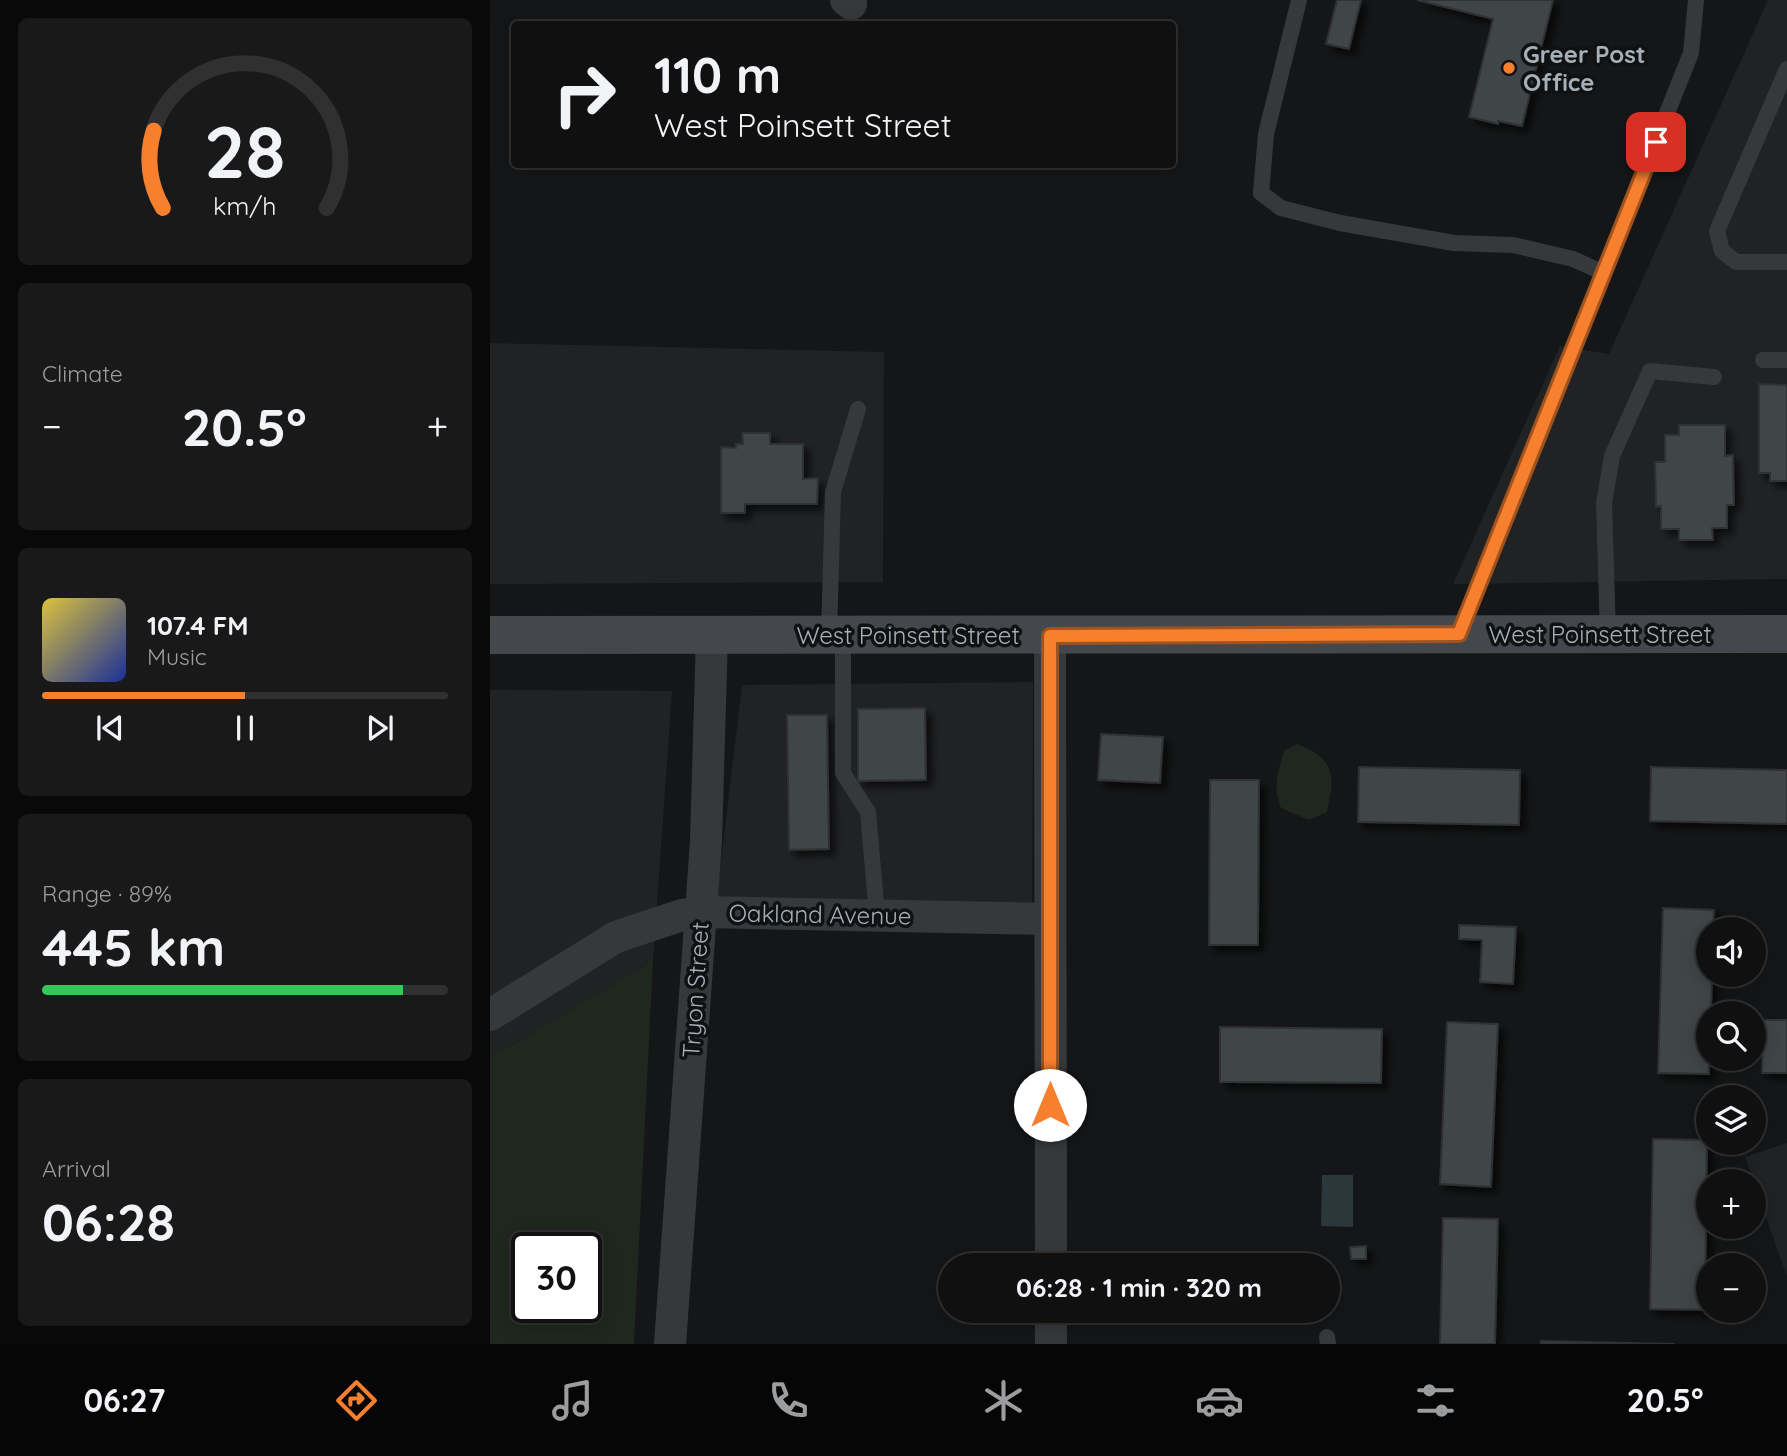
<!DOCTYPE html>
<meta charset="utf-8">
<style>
body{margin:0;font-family:Quicksand,sans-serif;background:#19191a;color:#f1f3f6;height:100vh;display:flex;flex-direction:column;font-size:26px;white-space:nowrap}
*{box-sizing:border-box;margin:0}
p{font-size:23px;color:#9c9d9f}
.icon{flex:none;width:38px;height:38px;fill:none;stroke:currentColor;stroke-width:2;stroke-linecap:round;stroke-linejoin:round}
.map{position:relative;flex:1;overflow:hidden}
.side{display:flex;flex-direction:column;gap:18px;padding:18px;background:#090909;width:490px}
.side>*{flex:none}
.top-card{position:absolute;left:21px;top:21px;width:665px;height:147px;border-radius:7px;box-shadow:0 4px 18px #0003,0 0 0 2px #303031;background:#101011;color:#f1f3f6;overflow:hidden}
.controls{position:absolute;left:1206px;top:917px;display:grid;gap:14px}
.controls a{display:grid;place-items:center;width:70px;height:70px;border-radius:50%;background:#101011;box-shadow:0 4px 18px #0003,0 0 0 2px #303031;font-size:35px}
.speed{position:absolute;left:21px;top:1232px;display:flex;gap:14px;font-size:35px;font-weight:700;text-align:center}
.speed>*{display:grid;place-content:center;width:91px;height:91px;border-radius:50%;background:#101011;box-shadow:0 4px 18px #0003,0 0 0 2px #303031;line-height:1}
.speed .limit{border:4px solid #111;border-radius:10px;background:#fff;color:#111}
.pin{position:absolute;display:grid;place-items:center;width:60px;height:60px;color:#fff;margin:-30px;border-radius:14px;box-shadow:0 4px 10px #0006}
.me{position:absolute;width:77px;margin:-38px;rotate:0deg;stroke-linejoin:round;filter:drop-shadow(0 0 5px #0008)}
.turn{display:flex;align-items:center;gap:24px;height:147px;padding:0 28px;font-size:32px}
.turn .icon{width:91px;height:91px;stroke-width:2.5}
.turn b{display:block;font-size:49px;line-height:60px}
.big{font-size:52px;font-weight:700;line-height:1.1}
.side .tile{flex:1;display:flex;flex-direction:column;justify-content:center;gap:10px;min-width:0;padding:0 24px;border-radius:10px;background:#19191a}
.side .dial{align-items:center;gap:0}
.dial svg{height:182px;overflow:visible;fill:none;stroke:#303031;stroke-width:7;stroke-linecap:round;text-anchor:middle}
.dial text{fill:#f1f3f6;stroke:none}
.song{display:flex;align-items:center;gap:21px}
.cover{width:84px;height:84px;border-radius:10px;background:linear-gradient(135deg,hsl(50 70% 55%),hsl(230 70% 35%))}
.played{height:7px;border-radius:4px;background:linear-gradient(90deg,#f6802e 50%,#303031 50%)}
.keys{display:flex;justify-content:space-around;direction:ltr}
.heat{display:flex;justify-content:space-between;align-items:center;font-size:38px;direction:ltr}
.charge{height:10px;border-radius:5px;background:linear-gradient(90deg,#34c759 89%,#303031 0)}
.trip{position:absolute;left:448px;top:1253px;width:402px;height:70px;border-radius:35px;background:#101011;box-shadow:0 4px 18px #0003,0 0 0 2px #303031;font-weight:700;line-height:70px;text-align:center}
.dock{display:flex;height:112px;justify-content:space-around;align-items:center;background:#060607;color:#9c9d9f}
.dock .icon{width:49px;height:49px}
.dock .current{color:#f6802e}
.dock b{font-size:32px;color:#f1f3f6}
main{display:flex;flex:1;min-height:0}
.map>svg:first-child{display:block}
.built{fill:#212224}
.green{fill:#20271f;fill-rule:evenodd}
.water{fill:#2b383b}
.building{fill:#414447;stroke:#2f3033;stroke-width:2;filter:url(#shadow)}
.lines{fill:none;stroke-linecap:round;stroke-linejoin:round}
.service{stroke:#36393c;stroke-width:16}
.minor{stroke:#36393c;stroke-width:32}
.secondary{stroke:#44484c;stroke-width:38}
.route-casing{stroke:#a0531e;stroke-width:18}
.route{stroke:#f6802e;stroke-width:12}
.poi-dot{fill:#f6802e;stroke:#101112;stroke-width:2.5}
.labels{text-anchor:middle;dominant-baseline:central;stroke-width:7;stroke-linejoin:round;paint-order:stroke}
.poi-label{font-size:24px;font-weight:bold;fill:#a7b0b8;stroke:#101112;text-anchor:start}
.street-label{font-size:24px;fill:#a7b0b8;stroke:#101112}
</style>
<main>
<section class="side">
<div class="tile dial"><svg viewBox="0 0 100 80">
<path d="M14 69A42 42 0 1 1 86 69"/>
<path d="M14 69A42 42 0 0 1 10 35" stroke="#f6802e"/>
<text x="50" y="56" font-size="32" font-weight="700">28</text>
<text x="50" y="72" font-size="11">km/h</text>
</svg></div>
<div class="tile"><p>Climate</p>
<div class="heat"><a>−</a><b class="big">20.5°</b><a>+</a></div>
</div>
<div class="tile">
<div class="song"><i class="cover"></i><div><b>107.4 FM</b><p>Music</p></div></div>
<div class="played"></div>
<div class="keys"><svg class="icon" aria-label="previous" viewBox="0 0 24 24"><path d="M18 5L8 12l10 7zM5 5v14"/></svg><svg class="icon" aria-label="pause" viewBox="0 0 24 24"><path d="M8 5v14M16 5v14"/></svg><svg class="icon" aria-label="next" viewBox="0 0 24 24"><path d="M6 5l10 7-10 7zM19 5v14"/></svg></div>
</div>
<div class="tile"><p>Range · 89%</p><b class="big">445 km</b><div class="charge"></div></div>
<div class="tile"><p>Arrival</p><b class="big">06:28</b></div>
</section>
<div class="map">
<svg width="1297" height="1344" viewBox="0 0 1297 1344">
<defs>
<filter id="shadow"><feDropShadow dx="6" dy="6" stdDeviation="3.5" flood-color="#0009"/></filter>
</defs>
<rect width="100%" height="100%" fill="#151617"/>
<!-- built -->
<g class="built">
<path d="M1278,0H1297V579L963,584L1070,346L1119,354Z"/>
<path d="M0,343L394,352L393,582L0,584Z"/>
<path d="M543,682L542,908L226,903L252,685Z"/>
<path d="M0,690L182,691L163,960L0,1058Z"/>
<path d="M1297,1143V1277L1255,1157Z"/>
</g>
<!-- green -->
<g class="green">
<path d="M807,744C846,759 845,775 837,812L819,820L791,808C782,788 788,772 794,751Z"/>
<path d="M163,960L144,1344H0V1058ZM37,1248H96V1307H37Z"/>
</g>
<!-- water -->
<path class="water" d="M832,1175H863V1227L831,1226Z"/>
<!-- building -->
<g class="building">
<path d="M847,0H871L859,49L836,44Z"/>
<path d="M927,0H1063L1032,126L1008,121V124L979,117L1003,19Z"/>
<path d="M1269,384L1297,385V481H1280V473H1269Z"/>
<path d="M1189,425H1235V456L1243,455L1244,505H1237V528H1222L1223,540H1189V529H1171V506L1166,507L1165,462H1175V435H1189Z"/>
<path d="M252,433H280V444H313V479L328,478L327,504H255V513H231V447L246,448V444H253Z"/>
<path d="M435,708L436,780L368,781V709Z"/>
<path d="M297,715H337L339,849L299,850Z"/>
<path d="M611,734L673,737L670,783L608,780Z"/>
<path d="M869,767L1030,770L1029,825L868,822Z"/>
<path d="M1161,767L1297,770V824L1160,821Z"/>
<path d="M720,780H769L768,945H719Z"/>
<path d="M1173,908L1224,910L1223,929H1218V975H1222L1221,1013H1218L1219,1074L1168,1073Z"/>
<path d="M969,925L1026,927L1023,984L990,982L992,940L969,939Z"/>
<path d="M1273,1020H1297V1073H1272Z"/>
<path d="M957,1022L1008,1024L1001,1187L950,1184Z"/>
<path d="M730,1027L892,1029L891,1083L730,1082Z"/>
<path d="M1163,1139L1217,1140L1215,1310L1160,1309Z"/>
<path d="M953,1218L1008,1219L1005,1344H950Z"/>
<path d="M876,1246V1259H861L860,1247Z"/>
<path d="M1051,1341L1185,1344H1051Z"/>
</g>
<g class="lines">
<!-- service -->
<g class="service">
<path d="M809,0L776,134L771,193L791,208L850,223L964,243L1023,245L1083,259L1114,273"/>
<path d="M1297,69L1227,231L1232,251L1246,262H1297"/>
<path d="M1273,360H1297"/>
<path d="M969,634L1201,53L1206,0"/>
<path d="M339,635L343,492L368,409"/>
<path d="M353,635V773L378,812L387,915"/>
<path d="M1118,635L1114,503L1122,456L1160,371L1224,377"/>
<path d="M837,1337L838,1344"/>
</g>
<!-- minor -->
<g class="minor">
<path d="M356,0L361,4"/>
<path d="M560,636L561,1265"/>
<path d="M0,1015L126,937L192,915L211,912L559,919"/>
<path d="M561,1311V1344"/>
<path d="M180,1344L216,841L222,635"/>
</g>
<!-- secondary -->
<path class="secondary" d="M0,635L1297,634"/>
</g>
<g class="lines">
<!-- route casing -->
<g class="route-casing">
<path id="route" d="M560,1105V636L969,634L1166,142"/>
</g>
<!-- route -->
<use href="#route" class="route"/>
</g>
<!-- markers -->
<circle class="poi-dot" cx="1019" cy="68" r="7"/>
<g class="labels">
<!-- poi labels -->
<g class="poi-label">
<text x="1033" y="54">Greer Post<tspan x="1033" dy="28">Office</tspan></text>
</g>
<!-- street labels -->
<g class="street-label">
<text x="1110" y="634">West Poinsett Street</text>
<text x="418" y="635">West Poinsett Street</text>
<text transform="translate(330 914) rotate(1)">Oakland Avenue</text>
<text transform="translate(205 990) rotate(-86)">Tryon Street</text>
</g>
</g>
</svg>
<div class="controls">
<a><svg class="icon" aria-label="sound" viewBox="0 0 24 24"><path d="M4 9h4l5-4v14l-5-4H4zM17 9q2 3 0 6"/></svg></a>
<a><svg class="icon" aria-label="search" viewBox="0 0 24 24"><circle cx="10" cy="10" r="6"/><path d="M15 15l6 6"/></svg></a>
<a><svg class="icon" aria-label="layers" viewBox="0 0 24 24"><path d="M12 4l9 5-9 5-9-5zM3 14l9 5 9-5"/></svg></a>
<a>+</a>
<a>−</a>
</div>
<div class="speed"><div class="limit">30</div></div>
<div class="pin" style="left:1166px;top:142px;background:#d93025"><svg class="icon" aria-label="arrive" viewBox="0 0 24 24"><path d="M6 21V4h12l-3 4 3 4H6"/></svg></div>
<svg class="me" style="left:560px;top:1105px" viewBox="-20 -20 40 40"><circle r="19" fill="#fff"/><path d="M0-13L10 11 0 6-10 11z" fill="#f6802e"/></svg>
<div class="trip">06:28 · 1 min · 320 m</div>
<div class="top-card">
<div class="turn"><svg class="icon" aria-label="right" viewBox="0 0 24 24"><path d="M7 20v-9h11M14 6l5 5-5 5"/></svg><div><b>110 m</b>West Poinsett Street</div></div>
</div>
</div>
</main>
<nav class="dock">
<b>06:27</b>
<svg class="icon current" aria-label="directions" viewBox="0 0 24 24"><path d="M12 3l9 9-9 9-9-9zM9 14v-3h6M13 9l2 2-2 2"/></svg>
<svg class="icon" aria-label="music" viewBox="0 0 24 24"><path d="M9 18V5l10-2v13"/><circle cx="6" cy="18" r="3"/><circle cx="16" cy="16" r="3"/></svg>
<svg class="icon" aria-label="phone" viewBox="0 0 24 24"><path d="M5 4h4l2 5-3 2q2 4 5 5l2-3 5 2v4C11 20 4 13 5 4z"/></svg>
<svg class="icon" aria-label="climate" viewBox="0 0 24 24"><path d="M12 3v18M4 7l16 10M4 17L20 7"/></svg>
<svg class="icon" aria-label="car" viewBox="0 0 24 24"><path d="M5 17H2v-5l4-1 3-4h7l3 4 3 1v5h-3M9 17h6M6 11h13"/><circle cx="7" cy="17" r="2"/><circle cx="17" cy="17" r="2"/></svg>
<svg class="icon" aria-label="filters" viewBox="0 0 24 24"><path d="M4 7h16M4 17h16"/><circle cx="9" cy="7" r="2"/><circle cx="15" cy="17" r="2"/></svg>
<b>20.5°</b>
</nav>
